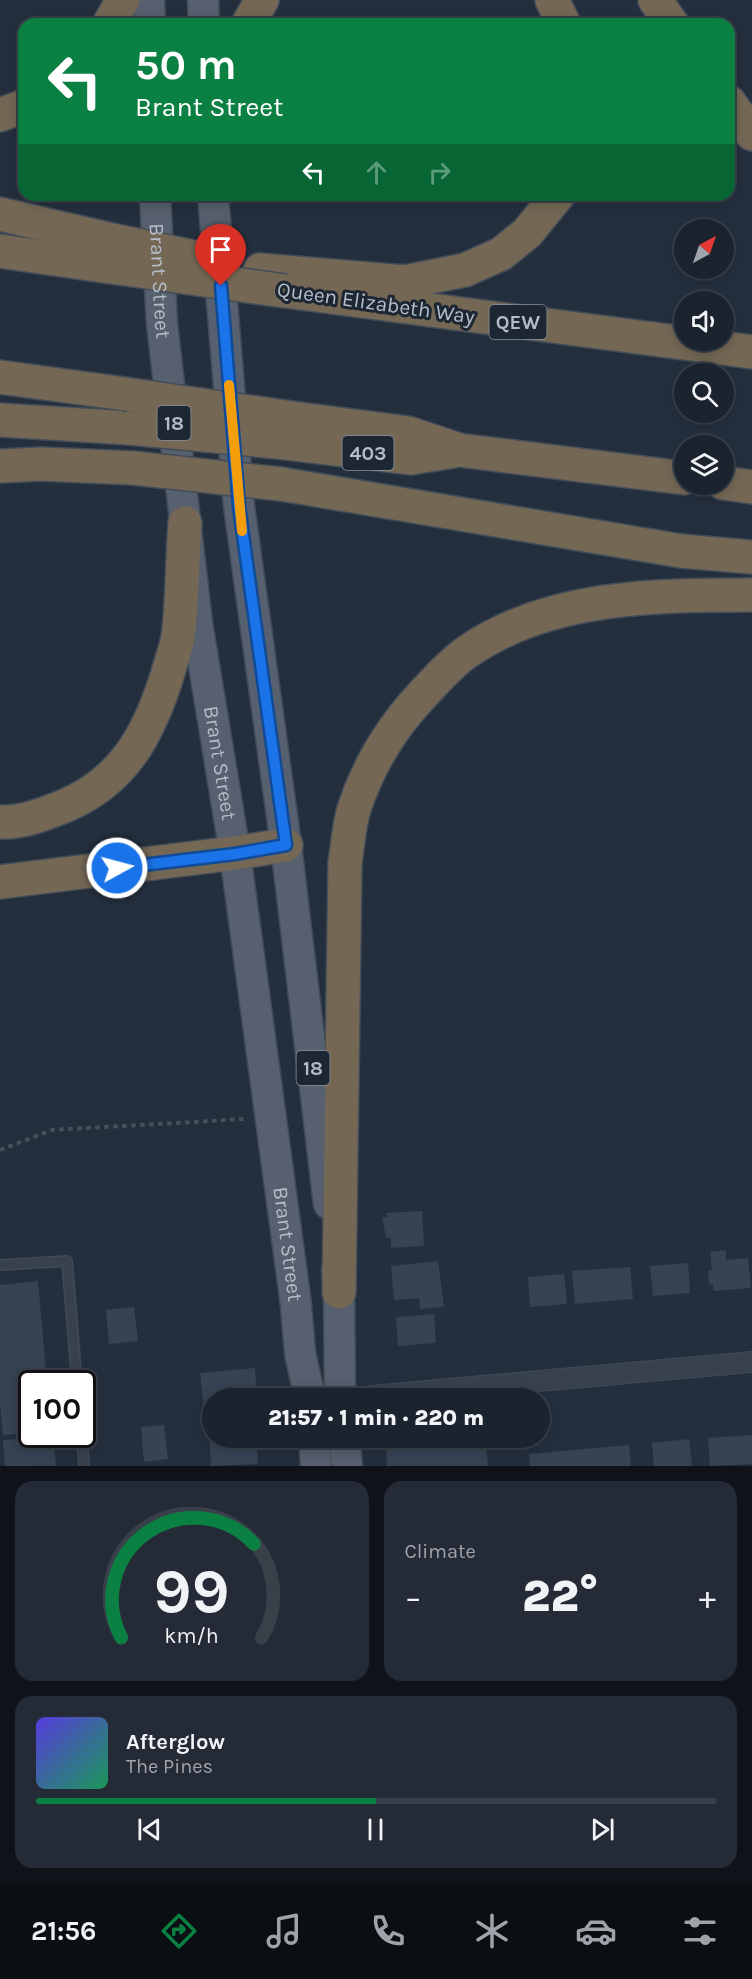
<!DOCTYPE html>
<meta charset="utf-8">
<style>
body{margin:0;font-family:Karla,sans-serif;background:#242b36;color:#f1f3f6;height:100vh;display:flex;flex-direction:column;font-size:22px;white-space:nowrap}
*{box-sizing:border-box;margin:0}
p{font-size:20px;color:#a0a4aa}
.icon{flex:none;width:33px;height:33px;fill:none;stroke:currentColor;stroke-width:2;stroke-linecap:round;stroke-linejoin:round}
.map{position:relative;height:1466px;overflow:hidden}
.panel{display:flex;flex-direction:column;gap:15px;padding:15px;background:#0f1319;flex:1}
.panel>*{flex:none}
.hud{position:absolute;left:18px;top:18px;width:717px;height:183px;border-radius:18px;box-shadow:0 3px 15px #0003,0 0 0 2px #39404a;background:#0b8043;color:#fff;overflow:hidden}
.needle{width:39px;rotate:40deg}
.tools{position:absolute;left:674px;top:219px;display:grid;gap:12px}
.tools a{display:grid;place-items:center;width:60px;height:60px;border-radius:50%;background:#1b232e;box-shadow:0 3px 15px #0003,0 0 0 2px #39404a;font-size:30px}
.speed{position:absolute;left:18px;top:1370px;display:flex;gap:12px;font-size:30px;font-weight:700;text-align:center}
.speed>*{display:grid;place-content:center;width:78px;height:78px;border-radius:50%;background:#1b232e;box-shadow:0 3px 15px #0003,0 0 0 2px #39404a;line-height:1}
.speed .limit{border:3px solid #111;border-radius:9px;background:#fff;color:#111}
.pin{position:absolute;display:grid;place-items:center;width:51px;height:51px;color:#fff;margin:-62px -26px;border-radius:50% 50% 50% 0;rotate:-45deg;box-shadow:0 0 6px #0007}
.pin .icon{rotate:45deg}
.me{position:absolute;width:66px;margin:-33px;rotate:83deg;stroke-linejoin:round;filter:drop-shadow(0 0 4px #0008)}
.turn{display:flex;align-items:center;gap:21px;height:126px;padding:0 18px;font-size:27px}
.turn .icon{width:78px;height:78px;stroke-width:2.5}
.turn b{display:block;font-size:42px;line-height:51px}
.lanes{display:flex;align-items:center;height:57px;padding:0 18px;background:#0003;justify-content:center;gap:30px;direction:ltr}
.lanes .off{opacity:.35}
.big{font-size:45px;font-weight:800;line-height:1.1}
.panel .widget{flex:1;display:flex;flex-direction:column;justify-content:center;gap:9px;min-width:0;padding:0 21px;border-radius:18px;background:#242b36}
.panel .dial{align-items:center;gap:0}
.dial svg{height:156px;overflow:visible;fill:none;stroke:#39404a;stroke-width:7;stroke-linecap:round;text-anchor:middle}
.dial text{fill:#f1f3f6;stroke:none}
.song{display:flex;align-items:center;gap:18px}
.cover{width:72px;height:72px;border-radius:9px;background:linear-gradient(135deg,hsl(250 70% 55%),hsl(150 70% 35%))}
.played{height:6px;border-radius:3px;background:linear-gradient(90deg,#0b8043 50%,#39404a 50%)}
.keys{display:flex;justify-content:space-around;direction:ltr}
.heat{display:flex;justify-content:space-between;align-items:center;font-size:33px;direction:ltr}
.panel .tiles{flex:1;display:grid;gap:15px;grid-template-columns:1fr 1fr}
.widget:last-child{grid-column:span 2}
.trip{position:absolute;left:202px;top:1388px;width:348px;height:60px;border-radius:30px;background:#1b232e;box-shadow:0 3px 15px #0003,0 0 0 2px #39404a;font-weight:800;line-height:60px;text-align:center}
.tab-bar{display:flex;height:96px;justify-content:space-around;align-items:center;background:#0b0e12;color:#a0a4aa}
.tab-bar .icon{width:42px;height:42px}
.tab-bar .active{color:#0b8043}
.tab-bar b{font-size:27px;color:#f1f3f6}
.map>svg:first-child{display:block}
.building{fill:#364354}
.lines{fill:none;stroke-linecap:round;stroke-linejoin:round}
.service-casing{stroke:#414a57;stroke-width:12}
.minor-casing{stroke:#414a57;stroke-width:22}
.primary-casing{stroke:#414a57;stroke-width:33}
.motorway-casing{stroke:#434c59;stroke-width:36}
.path{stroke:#3f5557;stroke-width:4;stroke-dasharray:4.5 4.5;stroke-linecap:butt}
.service{stroke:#38414e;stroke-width:9}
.minor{stroke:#38414e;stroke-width:20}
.primary{stroke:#56606e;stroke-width:30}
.motorway{stroke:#746855;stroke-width:33}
.motorway-bridge-casing{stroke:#434c59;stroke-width:36;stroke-linecap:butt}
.motorway-bridge{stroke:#746855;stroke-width:33}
.route-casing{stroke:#114b97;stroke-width:15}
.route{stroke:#1a73e8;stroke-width:10}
.slow{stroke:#f59e0b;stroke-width:10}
.labels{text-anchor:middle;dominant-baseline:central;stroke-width:6;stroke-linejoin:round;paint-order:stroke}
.shield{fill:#1d2633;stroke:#878f9c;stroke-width:1.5}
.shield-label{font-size:20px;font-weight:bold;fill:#b4bcc9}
.street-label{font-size:21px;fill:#b4bcc9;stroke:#1d2633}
</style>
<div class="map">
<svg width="752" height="1466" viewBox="0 0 752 1466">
<rect width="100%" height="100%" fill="#242f3e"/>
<!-- building -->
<g class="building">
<path d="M422,1211L424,1246L391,1248V1238H386L382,1217H387L386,1213Z"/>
<path d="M726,1250V1260L748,1258L751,1288L713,1291V1284L709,1285L708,1270H712L710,1252Z"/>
<path d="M438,1261L444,1307L420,1309L419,1298L394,1300L391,1266Z"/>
<path d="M688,1263L690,1293L653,1296L650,1266Z"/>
<path d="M630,1267L633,1299L575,1304L572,1271Z"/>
<path d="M564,1274L567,1304L530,1307L528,1277Z"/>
<path d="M38,1281L47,1383H32V1433L3,1435L0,1404V1285Z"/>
<path d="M134,1307L138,1341L109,1344L106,1310Z"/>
<path d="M434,1314L436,1343L398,1346L396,1317Z"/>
<path d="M255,1368L257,1398H213V1410H204L200,1373Z"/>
<path d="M164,1425L168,1459L144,1462L141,1427Z"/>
<path d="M209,1430H213V1437H256L258,1464L211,1466Z"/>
<path d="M752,1435V1464L710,1466L708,1438Z"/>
<path d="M53,1436L56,1466H5L3,1440Z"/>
<path d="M462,1437L463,1444L486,1442L488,1466H387L386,1450L408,1448V1441L422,1439V1444L448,1442L447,1438Z"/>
<path d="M689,1439L692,1466H654L652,1443Z"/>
<path d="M629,1445L631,1466H530L529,1454Z"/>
</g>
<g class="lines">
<!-- service casing -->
<g class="service-casing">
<g id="service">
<path d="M0,1265L67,1261L77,1383"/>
<path d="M82,1434L84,1466"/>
</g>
</g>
<!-- minor casing -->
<g class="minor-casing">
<path id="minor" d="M349,1398L752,1362"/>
</g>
<!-- primary casing -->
<g class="primary-casing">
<g id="primary">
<path d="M149,0L150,24"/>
<path d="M203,0L204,24"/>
<path id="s1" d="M155,195L162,324L197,623L235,853L296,1305L300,1353L310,1398"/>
<path d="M213,195L239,506L286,845L329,1204"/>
<path d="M337,1269L339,1292L340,1398"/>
<path d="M314,1437L316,1466"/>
<path d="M344,1437L347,1466"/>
</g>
</g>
<!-- motorway casing -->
<g class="motorway-casing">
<g id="motorway">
<path d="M552,0L564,24"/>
<path d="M655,0L672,24"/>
<path d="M109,24L123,0"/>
<path d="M248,24L262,0"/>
<path d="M729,102L752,134"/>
<path d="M0,115L24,106"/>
<path d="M0,214L112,240"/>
<path d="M0,251L111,267"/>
<path d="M260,270L405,282L465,270L501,254L527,233L558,195"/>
<path d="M285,291L752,352"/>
<path d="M0,377L125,394"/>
<path d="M292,418L408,433L459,450L684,478"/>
<path d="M0,420L129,428"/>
<path d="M277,442L411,458L454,451"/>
<path d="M0,466L41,464L133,468"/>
<path d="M723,483L752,487"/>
<path d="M281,484L681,551L752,557"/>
<path d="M0,822C21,823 42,815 62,807C124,782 149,734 168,673C171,661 176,649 178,637C183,600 182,561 185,523"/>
<path d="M0,882L235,853L286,845"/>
<path d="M339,1292L345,862C348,845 349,825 354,809C368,766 393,725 424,693C437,679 451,663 467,652C549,595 656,595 752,595"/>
</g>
</g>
<!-- path -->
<path class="path" d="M0,1150L52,1130L245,1119"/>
<!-- service -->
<use href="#service" class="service"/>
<!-- minor -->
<use href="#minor" class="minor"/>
<!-- primary -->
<use href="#primary" class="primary"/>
<!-- motorway -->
<use href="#motorway" class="motorway"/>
<!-- motorway-bridge casing -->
<g class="motorway-bridge-casing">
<g id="motorway-bridge">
<path d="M112,240L208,260"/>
<path d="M111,267L285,291"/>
<path d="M125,394L292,418"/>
<path d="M129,428L277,442"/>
<path d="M133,468L281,484"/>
</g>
</g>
<!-- motorway-bridge -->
<use href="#motorway-bridge" class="motorway-bridge"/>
</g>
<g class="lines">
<!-- route casing -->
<g class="route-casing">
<path id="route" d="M117,868L235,854L286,845L239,506L221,286"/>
</g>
<!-- route -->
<use href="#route" class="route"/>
<!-- slow -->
<path class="slow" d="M229,385L242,531"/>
</g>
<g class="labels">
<!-- shield labels -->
<g class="shield">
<rect x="489.5" y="305" width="57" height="34" rx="4.5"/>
<rect x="157.5" y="406" width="33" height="34" rx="4.5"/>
<rect x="342.5" y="436" width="51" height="34" rx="4.5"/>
<rect x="296.5" y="1051" width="33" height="34" rx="4.5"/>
</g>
<g class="shield-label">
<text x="518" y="322">QEW</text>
<text x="174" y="423">18</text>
<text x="368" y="453">403</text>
<text x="313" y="1068">18</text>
</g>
<!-- street labels -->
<g class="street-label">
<text stroke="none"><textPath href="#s1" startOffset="86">Brant Street</textPath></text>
<text transform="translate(376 303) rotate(8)">Queen Elizabeth Way</text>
<text stroke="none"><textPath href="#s1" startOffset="572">Brant Street</textPath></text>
<text stroke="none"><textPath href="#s1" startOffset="1058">Brant Street</textPath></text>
</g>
</g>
</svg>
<div class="tools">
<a><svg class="needle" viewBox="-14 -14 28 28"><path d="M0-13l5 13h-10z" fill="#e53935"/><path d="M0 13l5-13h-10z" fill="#a0a4aa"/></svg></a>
<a><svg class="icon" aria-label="sound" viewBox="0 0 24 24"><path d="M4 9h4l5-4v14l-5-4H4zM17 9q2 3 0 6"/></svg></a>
<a><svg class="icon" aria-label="search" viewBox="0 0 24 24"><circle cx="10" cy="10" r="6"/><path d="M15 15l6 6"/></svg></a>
<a><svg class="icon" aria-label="layers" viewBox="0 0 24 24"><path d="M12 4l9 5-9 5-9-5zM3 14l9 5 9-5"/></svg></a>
</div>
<div class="speed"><div class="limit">100</div></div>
<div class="pin" style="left:221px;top:286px;background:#d93025"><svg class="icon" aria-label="arrive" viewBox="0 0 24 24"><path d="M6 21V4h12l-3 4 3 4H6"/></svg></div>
<svg class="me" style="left:117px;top:868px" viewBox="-20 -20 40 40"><circle r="17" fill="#1a73e8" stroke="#fff" stroke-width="3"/><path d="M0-11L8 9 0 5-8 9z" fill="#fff"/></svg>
<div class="trip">21:57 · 1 min · 220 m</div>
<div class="hud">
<div class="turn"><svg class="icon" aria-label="left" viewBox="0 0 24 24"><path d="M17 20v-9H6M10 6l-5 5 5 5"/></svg><div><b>50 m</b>Brant Street</div></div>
<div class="lanes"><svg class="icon" aria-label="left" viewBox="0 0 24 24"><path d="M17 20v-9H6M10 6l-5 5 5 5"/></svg><svg class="icon off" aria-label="ahead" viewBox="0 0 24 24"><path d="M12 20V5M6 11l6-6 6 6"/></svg><svg class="icon off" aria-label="right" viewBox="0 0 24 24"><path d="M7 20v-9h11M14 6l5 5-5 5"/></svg></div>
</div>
</div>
<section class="panel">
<div class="tiles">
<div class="widget dial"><svg viewBox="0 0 100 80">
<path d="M14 69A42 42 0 1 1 86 69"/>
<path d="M14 69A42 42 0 0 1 82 21" stroke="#0b8043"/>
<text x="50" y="56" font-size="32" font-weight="700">99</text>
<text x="50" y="72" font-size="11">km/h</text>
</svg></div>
<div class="widget"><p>Climate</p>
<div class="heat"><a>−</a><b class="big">22°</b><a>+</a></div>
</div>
<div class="widget">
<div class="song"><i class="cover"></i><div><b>Afterglow</b><p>The Pines</p></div></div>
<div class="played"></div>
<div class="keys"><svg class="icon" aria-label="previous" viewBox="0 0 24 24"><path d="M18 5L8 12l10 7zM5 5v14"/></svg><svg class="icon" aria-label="pause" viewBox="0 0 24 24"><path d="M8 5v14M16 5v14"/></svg><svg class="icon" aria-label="next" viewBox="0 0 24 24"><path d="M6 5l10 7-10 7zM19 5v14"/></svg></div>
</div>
</div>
</section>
<nav class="tab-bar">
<b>21:56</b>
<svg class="icon active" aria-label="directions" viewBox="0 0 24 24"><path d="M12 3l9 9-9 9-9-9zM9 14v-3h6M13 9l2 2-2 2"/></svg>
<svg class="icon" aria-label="music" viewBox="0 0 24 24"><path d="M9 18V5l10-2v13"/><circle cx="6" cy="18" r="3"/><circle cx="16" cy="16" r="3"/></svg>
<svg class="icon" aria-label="phone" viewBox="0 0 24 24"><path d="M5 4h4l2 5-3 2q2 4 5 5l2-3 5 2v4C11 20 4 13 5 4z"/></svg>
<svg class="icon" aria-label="climate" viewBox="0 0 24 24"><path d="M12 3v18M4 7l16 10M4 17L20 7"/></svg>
<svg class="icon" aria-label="car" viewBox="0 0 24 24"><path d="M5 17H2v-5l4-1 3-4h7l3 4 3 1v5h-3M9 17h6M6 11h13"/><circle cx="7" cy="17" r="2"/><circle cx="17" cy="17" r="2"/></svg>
<svg class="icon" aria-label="filters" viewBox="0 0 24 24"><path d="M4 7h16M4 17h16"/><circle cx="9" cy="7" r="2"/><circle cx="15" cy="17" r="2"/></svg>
</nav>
